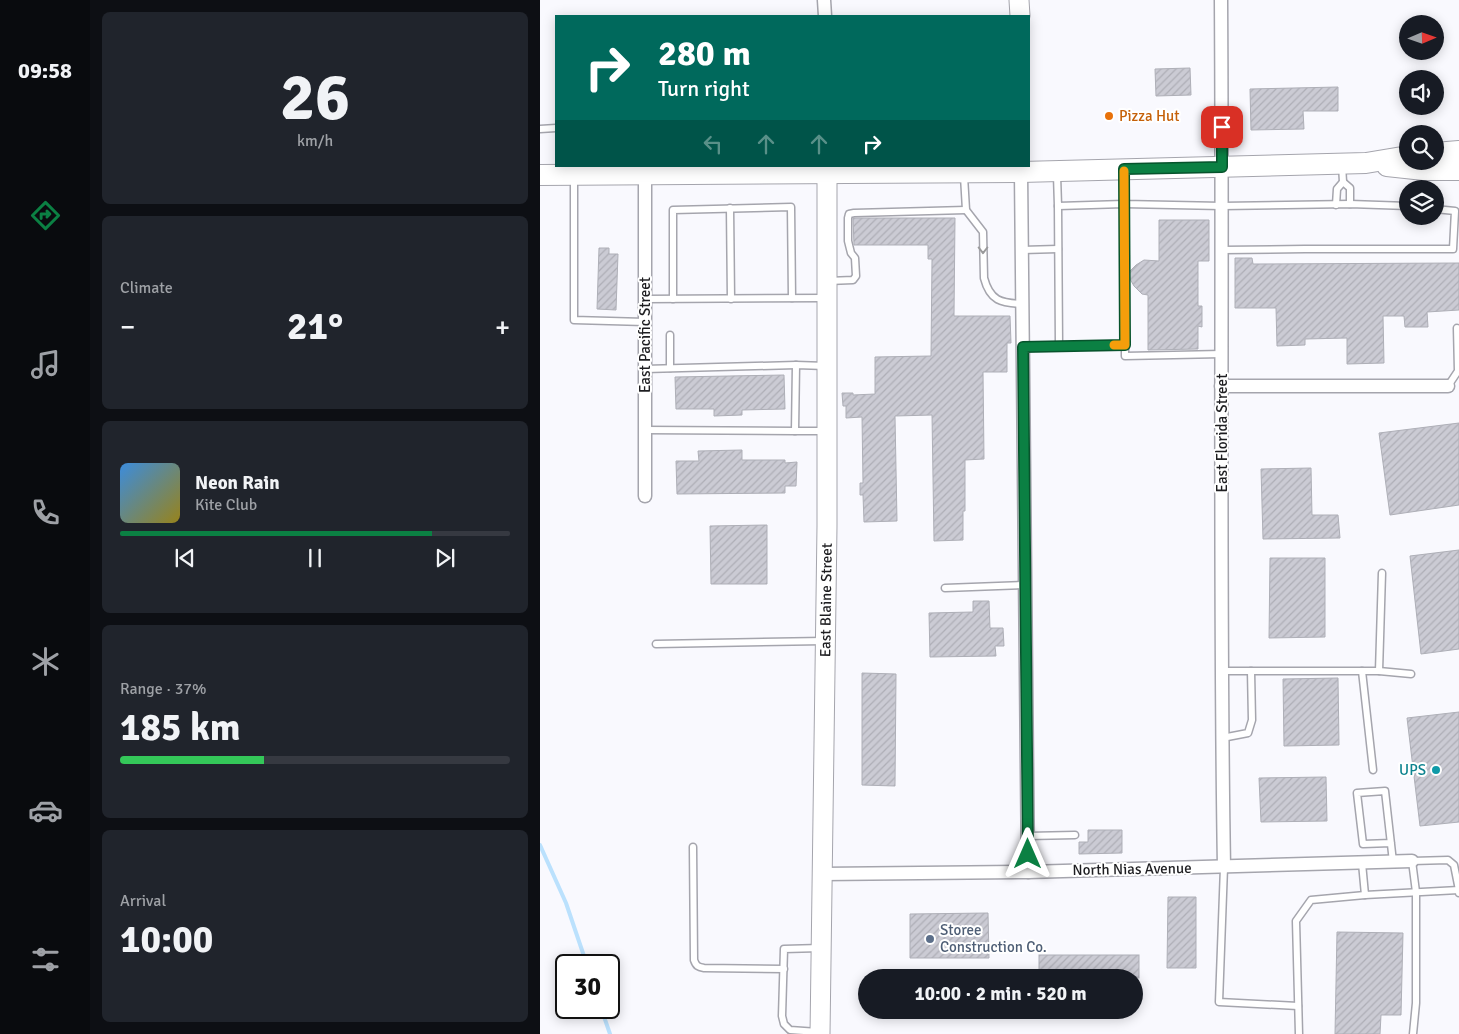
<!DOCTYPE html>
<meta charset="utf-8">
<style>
body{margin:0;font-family:Signika,sans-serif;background:#20242c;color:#f1f3f6;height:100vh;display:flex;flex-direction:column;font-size:19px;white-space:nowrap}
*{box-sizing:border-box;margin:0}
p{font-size:16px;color:#9ea1a6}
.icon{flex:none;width:28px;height:28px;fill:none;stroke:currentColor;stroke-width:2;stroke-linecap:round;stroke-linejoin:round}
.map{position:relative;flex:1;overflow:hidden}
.drawer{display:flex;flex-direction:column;gap:12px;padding:12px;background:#0d0f14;width:450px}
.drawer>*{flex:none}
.guide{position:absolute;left:15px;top:15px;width:475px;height:152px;border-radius:0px;box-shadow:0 2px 12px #0003;background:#00695c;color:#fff;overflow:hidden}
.needle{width:32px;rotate:88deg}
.fabs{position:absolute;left:859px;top:15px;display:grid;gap:10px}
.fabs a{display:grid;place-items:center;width:45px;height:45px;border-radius:50%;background:#171b24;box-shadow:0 2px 12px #0003;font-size:25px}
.speed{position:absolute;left:15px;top:954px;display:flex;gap:10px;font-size:25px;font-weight:700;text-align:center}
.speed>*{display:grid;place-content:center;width:65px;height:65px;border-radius:50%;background:#171b24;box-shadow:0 2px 12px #0003;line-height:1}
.speed .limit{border:2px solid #111;border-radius:8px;background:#fff;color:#111}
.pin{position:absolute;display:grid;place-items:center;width:42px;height:42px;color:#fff;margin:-21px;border-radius:10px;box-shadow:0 2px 8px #0006}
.me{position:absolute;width:55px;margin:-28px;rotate:0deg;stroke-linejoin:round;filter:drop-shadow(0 0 4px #0008)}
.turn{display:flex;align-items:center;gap:18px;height:105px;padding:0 20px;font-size:22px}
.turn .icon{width:65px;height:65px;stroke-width:2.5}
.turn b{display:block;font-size:35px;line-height:42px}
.lanes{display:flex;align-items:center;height:48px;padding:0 20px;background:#0003;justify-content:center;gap:25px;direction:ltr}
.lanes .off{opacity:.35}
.big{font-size:38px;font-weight:800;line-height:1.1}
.drawer .tile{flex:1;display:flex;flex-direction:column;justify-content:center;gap:8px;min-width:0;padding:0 18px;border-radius:8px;background:#20242c}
.drawer .dial{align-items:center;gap:0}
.dial b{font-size:65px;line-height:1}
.song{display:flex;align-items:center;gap:15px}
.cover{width:60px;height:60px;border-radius:8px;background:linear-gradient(135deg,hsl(210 70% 55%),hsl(50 70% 35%))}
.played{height:5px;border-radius:2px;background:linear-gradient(90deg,#0b8043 80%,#363941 80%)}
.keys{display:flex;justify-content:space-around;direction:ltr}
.heat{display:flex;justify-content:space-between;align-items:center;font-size:28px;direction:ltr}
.charge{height:8px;border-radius:4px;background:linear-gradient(90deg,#34c759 37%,#363941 0)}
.trip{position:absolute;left:318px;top:969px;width:285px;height:50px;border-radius:25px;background:#171b24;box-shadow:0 2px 12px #0003;font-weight:800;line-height:50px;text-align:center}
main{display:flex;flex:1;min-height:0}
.menu{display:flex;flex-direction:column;width:90px;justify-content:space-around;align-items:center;background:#090b0e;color:#9ea1a6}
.menu .icon{width:35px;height:35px}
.menu .selected{color:#0b8043}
.menu b{font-size:22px;color:#f1f3f6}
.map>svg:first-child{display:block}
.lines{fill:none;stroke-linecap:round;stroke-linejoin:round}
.stream{stroke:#bbe1fd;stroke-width:4}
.building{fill:url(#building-hatch);stroke:#aeafb7}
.lane-casing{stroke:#a5a5ad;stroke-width:9}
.street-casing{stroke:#a5a5ad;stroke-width:15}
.secondary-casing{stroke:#a5a5ad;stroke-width:21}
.primary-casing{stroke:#a5a5ad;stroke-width:22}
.lane{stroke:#fff;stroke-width:6}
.street{stroke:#fff;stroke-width:12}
.secondary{stroke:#fff;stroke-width:19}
.primary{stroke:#fff;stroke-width:20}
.oneway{stroke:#9a9a9b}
.route-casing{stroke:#07532c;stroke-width:12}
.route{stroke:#0b8043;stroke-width:9}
.slow{stroke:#f59e0b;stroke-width:9}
.food-dot{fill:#e8710a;stroke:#fff;stroke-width:2}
.culture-dot{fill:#0f9aa8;stroke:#fff;stroke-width:2}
.service-dot{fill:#5c6f8a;stroke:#fff;stroke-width:2}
.labels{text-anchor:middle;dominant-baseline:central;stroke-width:4;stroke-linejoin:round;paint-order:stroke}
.food-label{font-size:15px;fill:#c56008;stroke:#fff;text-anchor:start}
.street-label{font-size:15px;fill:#1e1e21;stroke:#fff}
.culture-label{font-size:15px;fill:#0d838f;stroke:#fff;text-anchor:end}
.service-label{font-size:15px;fill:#4e5e75;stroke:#fff;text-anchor:start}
</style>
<main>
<nav class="menu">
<b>09:58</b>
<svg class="icon selected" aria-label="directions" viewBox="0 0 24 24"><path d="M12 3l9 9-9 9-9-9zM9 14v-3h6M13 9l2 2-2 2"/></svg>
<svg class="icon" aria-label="music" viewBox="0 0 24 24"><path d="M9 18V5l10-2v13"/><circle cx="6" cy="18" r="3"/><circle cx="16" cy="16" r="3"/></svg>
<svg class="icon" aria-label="phone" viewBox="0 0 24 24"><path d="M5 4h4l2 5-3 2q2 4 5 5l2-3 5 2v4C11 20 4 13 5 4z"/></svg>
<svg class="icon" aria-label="climate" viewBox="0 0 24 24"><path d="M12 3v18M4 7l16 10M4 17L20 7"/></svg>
<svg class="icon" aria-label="car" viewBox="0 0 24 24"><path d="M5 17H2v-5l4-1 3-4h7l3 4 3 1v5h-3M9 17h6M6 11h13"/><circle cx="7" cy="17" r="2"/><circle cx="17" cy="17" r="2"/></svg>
<svg class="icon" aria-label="filters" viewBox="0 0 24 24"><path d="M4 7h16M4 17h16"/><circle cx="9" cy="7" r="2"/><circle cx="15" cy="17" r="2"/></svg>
</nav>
<section class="drawer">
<div class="tile dial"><b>26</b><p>km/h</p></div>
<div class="tile"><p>Climate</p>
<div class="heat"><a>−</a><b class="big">21°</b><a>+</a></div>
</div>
<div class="tile">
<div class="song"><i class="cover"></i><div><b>Neon Rain</b><p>Kite Club</p></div></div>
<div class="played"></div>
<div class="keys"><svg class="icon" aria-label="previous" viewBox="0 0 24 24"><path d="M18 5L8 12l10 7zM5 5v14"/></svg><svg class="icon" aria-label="pause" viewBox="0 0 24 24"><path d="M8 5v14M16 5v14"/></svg><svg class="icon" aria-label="next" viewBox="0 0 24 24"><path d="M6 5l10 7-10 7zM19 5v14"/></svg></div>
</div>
<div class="tile"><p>Range · 37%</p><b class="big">185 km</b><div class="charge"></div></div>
<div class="tile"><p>Arrival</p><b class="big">10:00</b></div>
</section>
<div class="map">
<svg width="919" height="1034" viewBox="0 0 919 1034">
<defs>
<pattern id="building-hatch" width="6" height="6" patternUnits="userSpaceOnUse" patternTransform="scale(1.25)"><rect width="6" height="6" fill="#cbcbd4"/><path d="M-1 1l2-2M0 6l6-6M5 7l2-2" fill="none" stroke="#aeaeb6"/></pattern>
</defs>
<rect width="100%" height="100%" fill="#f9f9fe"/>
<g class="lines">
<!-- stream -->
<g class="stream">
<path d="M0,845L26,903L47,965"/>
<path d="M61,1008L70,1034"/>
</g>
</g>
<!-- building -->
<g class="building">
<path d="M650,68L651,95L616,96L615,69Z"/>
<path d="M798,87V111H763L764,129L711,130L710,89Z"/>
<path d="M313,218H415L414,316H470L471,343H467V372H443L444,459L425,460V511H423V540L394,541L392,415L355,416L357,521L324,522L323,495H320V483H323L322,417L306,418V406H303L302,393H313V395L335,394V357L391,356L392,259H388V245H314Z"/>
<path d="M619,220H669V261H658V306H662V327L658,326V349L608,350V295L602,294L594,286L590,279L589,272L596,265L604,260L619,261Z"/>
<path d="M59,248H69V254H78L76,310L57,309Z"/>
<path d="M695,258H712L713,264L919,263V310L887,312L888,327H865L864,316H843L844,363L807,364V338L765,339V345L737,346L736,308H695Z"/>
<path d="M244,375L245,409L202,410V415L174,416V409H136L135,377Z"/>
<path d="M919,423V505L850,515L839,433Z"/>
<path d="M202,450V460H245V463L257,462L256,486H245V493L137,494L136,461H159L158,451Z"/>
<path d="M771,468L772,515H798L800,538L723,539L721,469Z"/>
<path d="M227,525V584H171L170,526Z"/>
<path d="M919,550V649L881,654L870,556Z"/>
<path d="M730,558H785V637L729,638Z"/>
<path d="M433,601H449L450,628H463L464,646H455L456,656L390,657L389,613L433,612Z"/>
<path d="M322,673L356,674L355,786L322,785Z"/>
<path d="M798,678L799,745L744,746L743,679Z"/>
<path d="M919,712V822L880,826L867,718Z"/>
<path d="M786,777L787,821L721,822L719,778Z"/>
<path d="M548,830H582V853L539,854V842H548Z"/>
<path d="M628,897H656V968H627Z"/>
<path d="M448,913L449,958H370V914Z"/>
<path d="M797,932L863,933L861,1015H841L840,1034H795Z"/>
<rect x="499" y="955" width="100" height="23"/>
</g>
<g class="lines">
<!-- lane casing -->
<g class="lane-casing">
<g id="lane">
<path d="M0,129L16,128"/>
<path d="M584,172V204L682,206L810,204L868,206"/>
<path d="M517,175L518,206L584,204L585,345"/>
<path d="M424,176L426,210L443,232L444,278C450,301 461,303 482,304"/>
<path d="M34,177V320L105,322"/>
<path d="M803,182L810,188V204"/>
<path d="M796,205L797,189L803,182L802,165"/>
<path d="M190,208L191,299"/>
<path d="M482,250L518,249"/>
<path d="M682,250L765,249H913L915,211L895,209"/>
<path d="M288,281L313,280L316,276L315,258L311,253L308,241V218L309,214L314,213L426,210"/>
<path d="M106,299L286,298"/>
<path d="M133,299V210L251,207L252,298"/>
<path d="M130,335V368"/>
<path d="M519,346L585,345V356L682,354"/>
<path d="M483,347L519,346L518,206"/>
<path d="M105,369L256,365"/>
<path d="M908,386L918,371L917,328"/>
<path d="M105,430L255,431"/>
<path d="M286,431H255L256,365L286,366"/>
<path d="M405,588L485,585"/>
<path d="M116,644L284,641"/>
<path d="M682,671H839L871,674"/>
<path d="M822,671L833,770"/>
<path d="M839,671L842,573"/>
<path d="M682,738L708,733L712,720L711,671"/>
<path d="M488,836L535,835"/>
<path d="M851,843L823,844L817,793L845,791L853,862"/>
<path d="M153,847L154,960C156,966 158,967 164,968L244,969"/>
<path d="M822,863L825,895L919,890V893"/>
<path d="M684,867L679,1002L758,1006"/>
<path d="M278,1032L250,1030L244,1024L242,1016L244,949L280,948"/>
<path d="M759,1034L756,921L771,900L825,895"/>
<path d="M873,1034L876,1003V892L872,861L908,860L914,865L919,890"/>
</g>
</g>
<!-- street casing -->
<g class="street-casing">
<g id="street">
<path d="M284,0L285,16"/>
<path d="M681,0C683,289 679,578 684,867"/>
<path d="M481,172L488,872"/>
<path d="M681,386H908"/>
<path d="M105,496V175"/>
<path d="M282,874L488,872L872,861"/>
</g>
</g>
<!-- secondary casing -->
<g class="secondary-casing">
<g id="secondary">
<path d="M479,0L480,16"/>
<path id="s1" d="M280,1034L287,526V173"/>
</g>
</g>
<!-- primary casing -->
<g class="primary-casing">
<g id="primary">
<path d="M895,153L919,151"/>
<path d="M847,166L884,170H919"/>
<path d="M0,175L481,172L826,163L868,156"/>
</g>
</g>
<!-- lane -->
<use href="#lane" class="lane"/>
<!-- street -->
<use href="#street" class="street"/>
<!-- secondary -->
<use href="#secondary" class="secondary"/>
<!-- primary -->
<use href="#primary" class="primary"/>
</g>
<!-- one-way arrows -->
<defs><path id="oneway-chevron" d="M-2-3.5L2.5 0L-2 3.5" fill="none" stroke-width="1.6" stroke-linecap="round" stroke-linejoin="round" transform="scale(1.25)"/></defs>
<use class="oneway" href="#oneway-chevron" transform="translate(443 250) rotate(90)"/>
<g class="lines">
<!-- route casing -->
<g class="route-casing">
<path id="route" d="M488,854L483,347L585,345L584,169L682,167V127"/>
</g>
<!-- route -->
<use href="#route" class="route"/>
<!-- slow -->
<path class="slow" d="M574,345H585L584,171"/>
</g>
<!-- markers -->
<circle class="food-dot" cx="569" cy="116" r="5"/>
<circle class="culture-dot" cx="896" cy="770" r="5"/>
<circle class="service-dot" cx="390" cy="939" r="5"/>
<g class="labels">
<!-- food labels -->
<g class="food-label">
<text x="579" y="116">Pizza Hut</text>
</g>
<!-- street labels -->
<g class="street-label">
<text transform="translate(105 335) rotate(-90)">East Pacific Street</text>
<text transform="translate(682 433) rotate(-90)">East Florida Street</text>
<text stroke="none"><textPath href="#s1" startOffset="434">East Blaine Street</textPath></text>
<text transform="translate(592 869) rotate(-1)">North Nias Avenue</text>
</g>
<!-- culture labels -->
<g class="culture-label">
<text x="886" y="770">UPS</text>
</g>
<!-- service labels -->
<g class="service-label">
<text x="400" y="930">Storee<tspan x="400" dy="17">Construction Co.</tspan></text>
</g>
</g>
</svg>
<div class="fabs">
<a><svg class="needle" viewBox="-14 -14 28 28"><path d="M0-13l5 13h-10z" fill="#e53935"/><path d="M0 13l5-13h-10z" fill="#9ea1a6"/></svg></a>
<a><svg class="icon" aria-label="sound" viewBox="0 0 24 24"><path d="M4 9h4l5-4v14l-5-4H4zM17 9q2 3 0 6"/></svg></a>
<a><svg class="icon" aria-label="search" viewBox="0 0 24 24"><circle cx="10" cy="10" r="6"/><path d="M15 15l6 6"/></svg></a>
<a><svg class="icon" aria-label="layers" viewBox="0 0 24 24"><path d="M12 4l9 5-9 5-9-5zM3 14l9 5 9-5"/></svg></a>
</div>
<div class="speed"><div class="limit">30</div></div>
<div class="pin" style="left:682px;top:127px;background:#d93025"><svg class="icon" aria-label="arrive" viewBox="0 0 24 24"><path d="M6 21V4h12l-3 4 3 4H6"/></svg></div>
<svg class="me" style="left:488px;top:854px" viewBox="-20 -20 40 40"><path d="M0-17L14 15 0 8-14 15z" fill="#0b8043" stroke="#fff" stroke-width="4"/></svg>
<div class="trip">10:00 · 2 min · 520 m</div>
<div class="guide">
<div class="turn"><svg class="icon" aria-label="right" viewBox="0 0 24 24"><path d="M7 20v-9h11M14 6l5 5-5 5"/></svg><div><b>280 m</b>Turn right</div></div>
<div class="lanes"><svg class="icon off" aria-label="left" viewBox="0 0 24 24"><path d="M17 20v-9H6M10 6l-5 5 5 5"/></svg><svg class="icon off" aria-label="ahead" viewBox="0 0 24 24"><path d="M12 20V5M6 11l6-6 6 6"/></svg><svg class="icon off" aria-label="ahead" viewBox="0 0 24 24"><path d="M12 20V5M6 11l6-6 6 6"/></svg><svg class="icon" aria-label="right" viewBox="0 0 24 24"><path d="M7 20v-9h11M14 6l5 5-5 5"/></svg></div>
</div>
</div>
</main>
